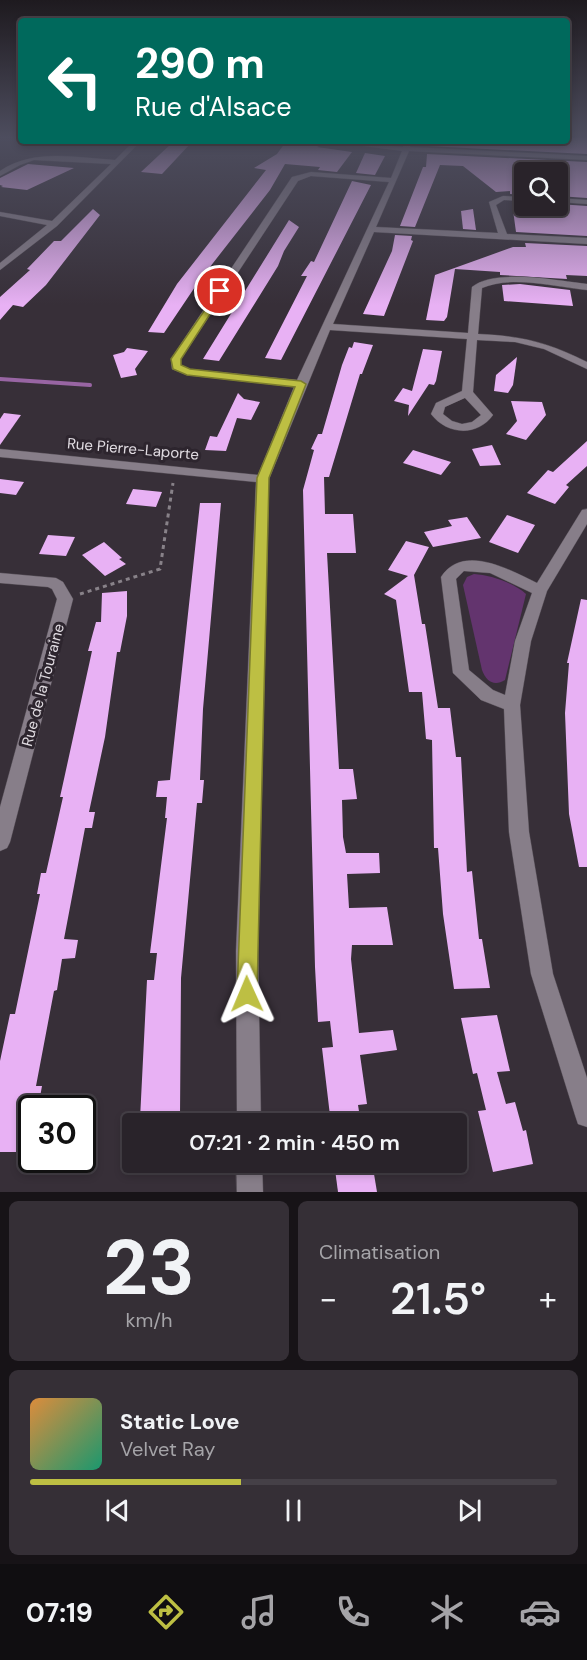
<!DOCTYPE html>
<html lang="fr">
<meta charset="utf-8">
<style>
body{margin:0;font-family:"DM Sans",sans-serif;background:#352f36;color:#f1f3f6;height:100vh;display:flex;flex-direction:column;font-size:22px;white-space:nowrap}
*{box-sizing:border-box;margin:0}
p{font-size:20px;color:#a5a4a8}
.icon{flex:none;width:33px;height:33px;fill:none;stroke:currentColor;stroke-width:2;stroke-linecap:round;stroke-linejoin:round}
.map{position:relative;height:1192px;overflow:hidden}
.side{display:flex;flex-direction:column;gap:9px;padding:9px;background:#171317;flex:1}
.side>*{flex:none}
.guide{position:absolute;left:18px;top:18px;width:552px;height:126px;border-radius:6px;box-shadow:0 3px 9px #0003,0 0 0 2px #454047;background:#00695c;color:#fff;overflow:hidden}
.controls{position:absolute;left:514px;top:162px;display:grid;gap:12px}
.controls a{display:grid;place-items:center;width:54px;height:54px;border-radius:6px;background:#29232a;box-shadow:0 3px 9px #0003,0 0 0 2px #454047;font-size:30px}
.speed{position:absolute;left:18px;top:1095px;display:flex;gap:12px;font-size:30px;font-weight:700;text-align:center}
.speed>*{display:grid;place-content:center;width:78px;height:78px;border-radius:50%;background:#29232a;box-shadow:0 3px 9px #0003,0 0 0 2px #454047;line-height:1}
.speed .limit{border:3px solid #111;border-radius:9px;background:#fff;color:#111}
.pin{position:absolute;display:grid;place-items:center;width:51px;height:51px;color:#fff;margin:-26px;border:3px solid #fff;border-radius:50%;box-shadow:0 2px 6px #0007}
.me{position:absolute;width:66px;margin:-33px;rotate:359deg;stroke-linejoin:round;filter:drop-shadow(0 0 4px #0008)}
.turn{display:flex;align-items:center;gap:21px;height:126px;padding:0 18px;font-size:27px}
.turn .icon{width:78px;height:78px;stroke-width:2.5}
.turn b{display:block;font-size:42px;line-height:51px}
.big{font-size:45px;font-weight:600;line-height:1.1}
.side .widget{flex:1;display:flex;flex-direction:column;justify-content:center;gap:9px;min-width:0;padding:0 21px;border-radius:9px;background:#352f36}
.side .dial{align-items:center;gap:0}
.dial b{font-size:78px;line-height:1}
.song{display:flex;align-items:center;gap:18px}
.cover{width:72px;height:72px;border-radius:9px;background:linear-gradient(135deg,hsl(30 70% 55%),hsl(160 70% 35%))}
.played{height:6px;border-radius:3px;background:linear-gradient(90deg,#bdbf43 40%,#454047 40%)}
.keys{display:flex;justify-content:space-around;direction:ltr}
.heat{display:flex;justify-content:space-between;align-items:center;font-size:33px;direction:ltr}
.side .tiles{flex:1;display:grid;gap:9px;grid-template-columns:1fr 1fr}
.widget:last-child{grid-column:span 2}
.trip{position:absolute;left:122px;top:1113px;width:345px;height:60px;border-radius:6px;background:#29232a;box-shadow:0 3px 9px #0003,0 0 0 2px #454047;font-weight:600;line-height:60px;text-align:center}
.dock{display:flex;height:96px;justify-content:space-around;align-items:center;background:#100e11;color:#a5a4a8}
.dock .icon{width:42px;height:42px}
.dock .on{color:#bdbf43}
.dock b{font-size:27px;color:#f1f3f6}
.map>svg:first-child{display:block}
.green{fill:#63346e}
.lines{fill:none;stroke-linecap:round;stroke-linejoin:round}
.stream{stroke:#9865a3;stroke-width:4}
.building{fill:#e8b1f4}
.minor-casing{stroke:#554e56;stroke-width:1}
.path{stroke:#888289;stroke-width:3;stroke-dasharray:4 4;stroke-linecap:butt}
.minor{fill:#877e89;fill-rule:evenodd}
.route{fill:#bdbf43;stroke:#7b7c2c;stroke-width:1.5}
.labels{text-anchor:middle;dominant-baseline:central;stroke-width:6;stroke-linejoin:round;paint-order:stroke}
.street-label{font-size:15px;fill:#e1dce2;stroke:#2d252e}
</style>
<div class="map">
<svg width="587" height="1192" viewBox="0 0 587 1192">
<rect width="100%" height="100%" fill="#372f38"/>
<!-- green -->
<path class="green" d="M474,574C491,575 514,583 526,594L505,680C494,687 486,681 482,670L463,585L467,577Z"/>
<g class="lines">
<!-- stream -->
<path class="stream" d="M0,379L90,385"/>
</g>
<!-- building -->
<g class="building">
<path d="M567,138H587V154L428,146L429,141H448L551,146L550,141H567Z"/>
<path d="M299,141L319,146L317,147L352,152L337,172L318,170L320,167L285,164L270,190L199,281L164,333L148,332L177,284L266,170L254,168L277,154L285,143L290,146Z"/>
<path d="M173,142L191,143L162,174L141,172Z"/>
<path d="M365,153L385,156L375,175L356,173Z"/>
<path d="M427,154L587,162V198L558,196V172H525V195L510,194V191L496,192L463,166L440,165L415,227L400,226L423,167H426Z"/>
<path d="M28,164L74,168L27,190L1,187L3,186L0,185V178Z"/>
<path d="M352,181L371,185L281,360L265,358L307,276H301L311,261L314,262Z"/>
<path d="M512,203L558,209V204L587,206V236L516,232Z"/>
<path d="M93,209L100,215L46,285L23,307L13,305L0,320V297L30,270L27,269L54,241H61Z"/>
<path d="M473,209L476,230L463,229L461,211Z"/>
<path d="M289,220L299,227L284,251L278,266L219,361L203,359Z"/>
<path d="M395,235L412,236L411,240L413,241L384,316L363,314L392,251Z"/>
<path d="M525,243L587,246V276L566,275L567,279L500,275V272L455,269L447,317L444,321L426,320L435,275L513,247H526Z"/>
<path d="M520,284L570,290L573,306L504,301L502,285Z"/>
<path d="M354,342L373,345L362,374H360L329,477H324L325,514H353L356,553H327L339,769H353L357,799L342,800L343,837L346,853H379L380,873L347,874L349,908L387,907L393,945H352L351,959L359,1033L393,1030L397,1050L360,1055L367,1104L358,1105L361,1124H331L322,1048L333,1047L330,1021L318,1022L315,967L303,490L314,450L311,449L318,434H322L342,365L349,347L352,348Z"/>
<path d="M127,348L148,351L135,369L137,375L121,378L113,355L124,352Z"/>
<path d="M423,349L442,351L436,381L434,385L429,384L408,416L409,405L394,401L403,388L412,391Z"/>
<path d="M517,357L513,385L508,393L494,391L496,375Z"/>
<path d="M238,393L244,399L260,402L251,420L237,418L226,451L205,450L210,436L217,437Z"/>
<path d="M511,401L542,402L546,415L526,440L506,434L517,421Z"/>
<path d="M4,413L21,415L0,445V419Z"/>
<path d="M587,441V466L566,485L569,487L555,504L527,493L548,470L553,472Z"/>
<path d="M492,445L501,465L480,466L472,449Z"/>
<path d="M413,450L451,462L441,475L403,463Z"/>
<path d="M0,479L24,482L16,495L0,493Z"/>
<path d="M133,489L162,492L156,507L126,504Z"/>
<path d="M200,503H221L203,709L200,780H204L202,803H197L181,978L180,1115L140,1119L147,980H154L157,953H150L167,818H165L167,797H156L158,781L170,780Z"/>
<path d="M507,515L535,525L518,553L489,542Z"/>
<path d="M467,517L481,538L433,547L424,532L452,526L448,520Z"/>
<path d="M48,535L75,537L66,556L39,554Z"/>
<path d="M406,541L429,547L414,575L422,624H425L438,708H450L456,757H461L467,872L472,871L479,939H482L490,988L454,989L443,914L438,848H434L432,740L426,739L422,692H409L396,600L384,594L408,576L388,570Z"/>
<path d="M104,542L122,558L119,559L126,564L105,576L82,555Z"/>
<path d="M127,591V616L120,652H117L105,737L89,812H95L92,828H85L64,939L78,940L75,958L62,959L57,990L54,991L36,1086H42L38,1108H32V1152H0V1061L10,1014H15L40,894H37L41,873H46L63,797H60L64,779L92,651H88L96,622H101L102,593Z"/>
<path d="M581,599L587,600V867H579L569,814L565,713L569,663H567Z"/>
<path d="M497,1015L510,1071L497,1072L506,1104L515,1102L523,1131L526,1130L533,1164L493,1172L478,1111L486,1110L477,1073L473,1074L461,1018Z"/>
<path d="M334,1162H372L377,1192H338Z"/>
</g>
<g class="lines">
<!-- minor casing -->
<g class="minor-casing">
<g id="minor">
<path d="M134,141H141L57,226L0,270V263L47,225L0,216V212L52,221L111,164L34,160L20,165L0,176V171C35,148 75,158 115,160Z"/>
<path d="M324,141L403,147L405,141H411L410,147L587,156V160L409,151L376,227L498,233L489,202L503,196L525,197V201L504,200L496,205L507,234L587,238V244L374,232L333,324L468,333L472,287C495,268 558,281 587,284V290C555,287 512,275 482,288L478,334C522,336 547,342 587,362V369L544,349L515,342L477,340L473,392L493,415C477,437 447,435 431,414L436,403L462,391L467,339L330,330L269,479L258,951L261,1124H237L236,951L256,482L0,457V449L258,475L294,387L187,375L172,369L171,359L292,177L311,172L391,178L402,151ZM311,176L389,182L297,380L189,369L181,365V359L298,181ZM465,398L481,415L472,422L462,424L452,421L443,414L445,407Z"/>
<path d="M558,198L587,200V204L558,202Z"/>
<path d="M587,509V524L547,591L531,641L520,705L529,832L553,974L587,1078V1127L578,1124L575,1115L531,974L509,832L504,709L481,700L453,673L441,577C463,543 510,570 537,583L582,510ZM464,571L490,573L532,593L515,641L505,695L493,690L469,670L456,579Z"/>
<path d="M0,573L56,578L63,582L73,599L10,842L7,848L0,851V807L57,599L52,589L48,587L0,583Z"/>
<path d="M236,1162H262L263,1192H237Z"/>
</g>
</g>
<!-- path -->
<path class="path" d="M80,594L160,569L173,483"/>
<!-- minor -->
<use href="#minor" class="minor"/>
</g>
<!-- sky -->
<linearGradient id="sky" x2="0" y2="1"><stop stop-color="#1e1a1f"/><stop offset="0.45" stop-color="#4d4d5e"/><stop offset="1" stop-color="#4d4d5e" stop-opacity="0"/></linearGradient>
<rect width="587" height="305" fill="url(#sky)"/>
<!-- route -->
<path class="route" d="M220,288L225,291L181,359V365L190,369L301,381L306,384L269,478L257,994L254,1001L247,1004L240,1001L237,994L257,478L295,387L187,375L173,369L171,359Z"/>
<g class="labels">
<!-- street labels -->
<g class="street-label">
<text transform="translate(133 449) rotate(5)">Rue Pierre-Laporte</text>
<text transform="translate(43 685) rotate(-75)">Rue de la Touraine</text>
</g>
</g>
</svg>
<div class="controls">
<a><svg class="icon" aria-label="search" viewBox="0 0 24 24"><circle cx="10" cy="10" r="6"/><path d="M15 15l6 6"/></svg></a>
</div>
<div class="speed"><div class="limit">30</div></div>
<div class="pin" style="left:220px;top:291px;background:#d93025"><svg class="icon" aria-label="arrive" viewBox="0 0 24 24"><path d="M6 21V4h12l-3 4 3 4H6"/></svg></div>
<svg class="me" style="left:247px;top:994px" viewBox="-20 -20 40 40"><path d="M0-17L14 15 0 8-14 15z" fill="#bdbf43" stroke="#fff" stroke-width="4"/></svg>
<div class="trip">07:21 · 2 min · 450 m</div>
<div class="guide">
<div class="turn"><svg class="icon" aria-label="left" viewBox="0 0 24 24"><path d="M17 20v-9H6M10 6l-5 5 5 5"/></svg><div><b>290 m</b>Rue d'Alsace</div></div>
</div>
</div>
<section class="side">
<div class="tiles">
<div class="widget dial"><b>23</b><p>km/h</p></div>
<div class="widget"><p>Climatisation</p>
<div class="heat"><a>−</a><b class="big">21.5°</b><a>+</a></div>
</div>
<div class="widget">
<div class="song"><i class="cover"></i><div><b>Static Love</b><p>Velvet Ray</p></div></div>
<div class="played"></div>
<div class="keys"><svg class="icon" aria-label="previous" viewBox="0 0 24 24"><path d="M18 5L8 12l10 7zM5 5v14"/></svg><svg class="icon" aria-label="pause" viewBox="0 0 24 24"><path d="M8 5v14M16 5v14"/></svg><svg class="icon" aria-label="next" viewBox="0 0 24 24"><path d="M6 5l10 7-10 7zM19 5v14"/></svg></div>
</div>
</div>
</section>
<nav class="dock">
<b>07:19</b>
<svg class="icon on" aria-label="directions" viewBox="0 0 24 24"><path d="M12 3l9 9-9 9-9-9zM9 14v-3h6M13 9l2 2-2 2"/></svg>
<svg class="icon" aria-label="music" viewBox="0 0 24 24"><path d="M9 18V5l10-2v13"/><circle cx="6" cy="18" r="3"/><circle cx="16" cy="16" r="3"/></svg>
<svg class="icon" aria-label="phone" viewBox="0 0 24 24"><path d="M5 4h4l2 5-3 2q2 4 5 5l2-3 5 2v4C11 20 4 13 5 4z"/></svg>
<svg class="icon" aria-label="climate" viewBox="0 0 24 24"><path d="M12 3v18M4 7l16 10M4 17L20 7"/></svg>
<svg class="icon" aria-label="car" viewBox="0 0 24 24"><path d="M5 17H2v-5l4-1 3-4h7l3 4 3 1v5h-3M9 17h6M6 11h13"/><circle cx="7" cy="17" r="2"/><circle cx="17" cy="17" r="2"/></svg>
</nav>
